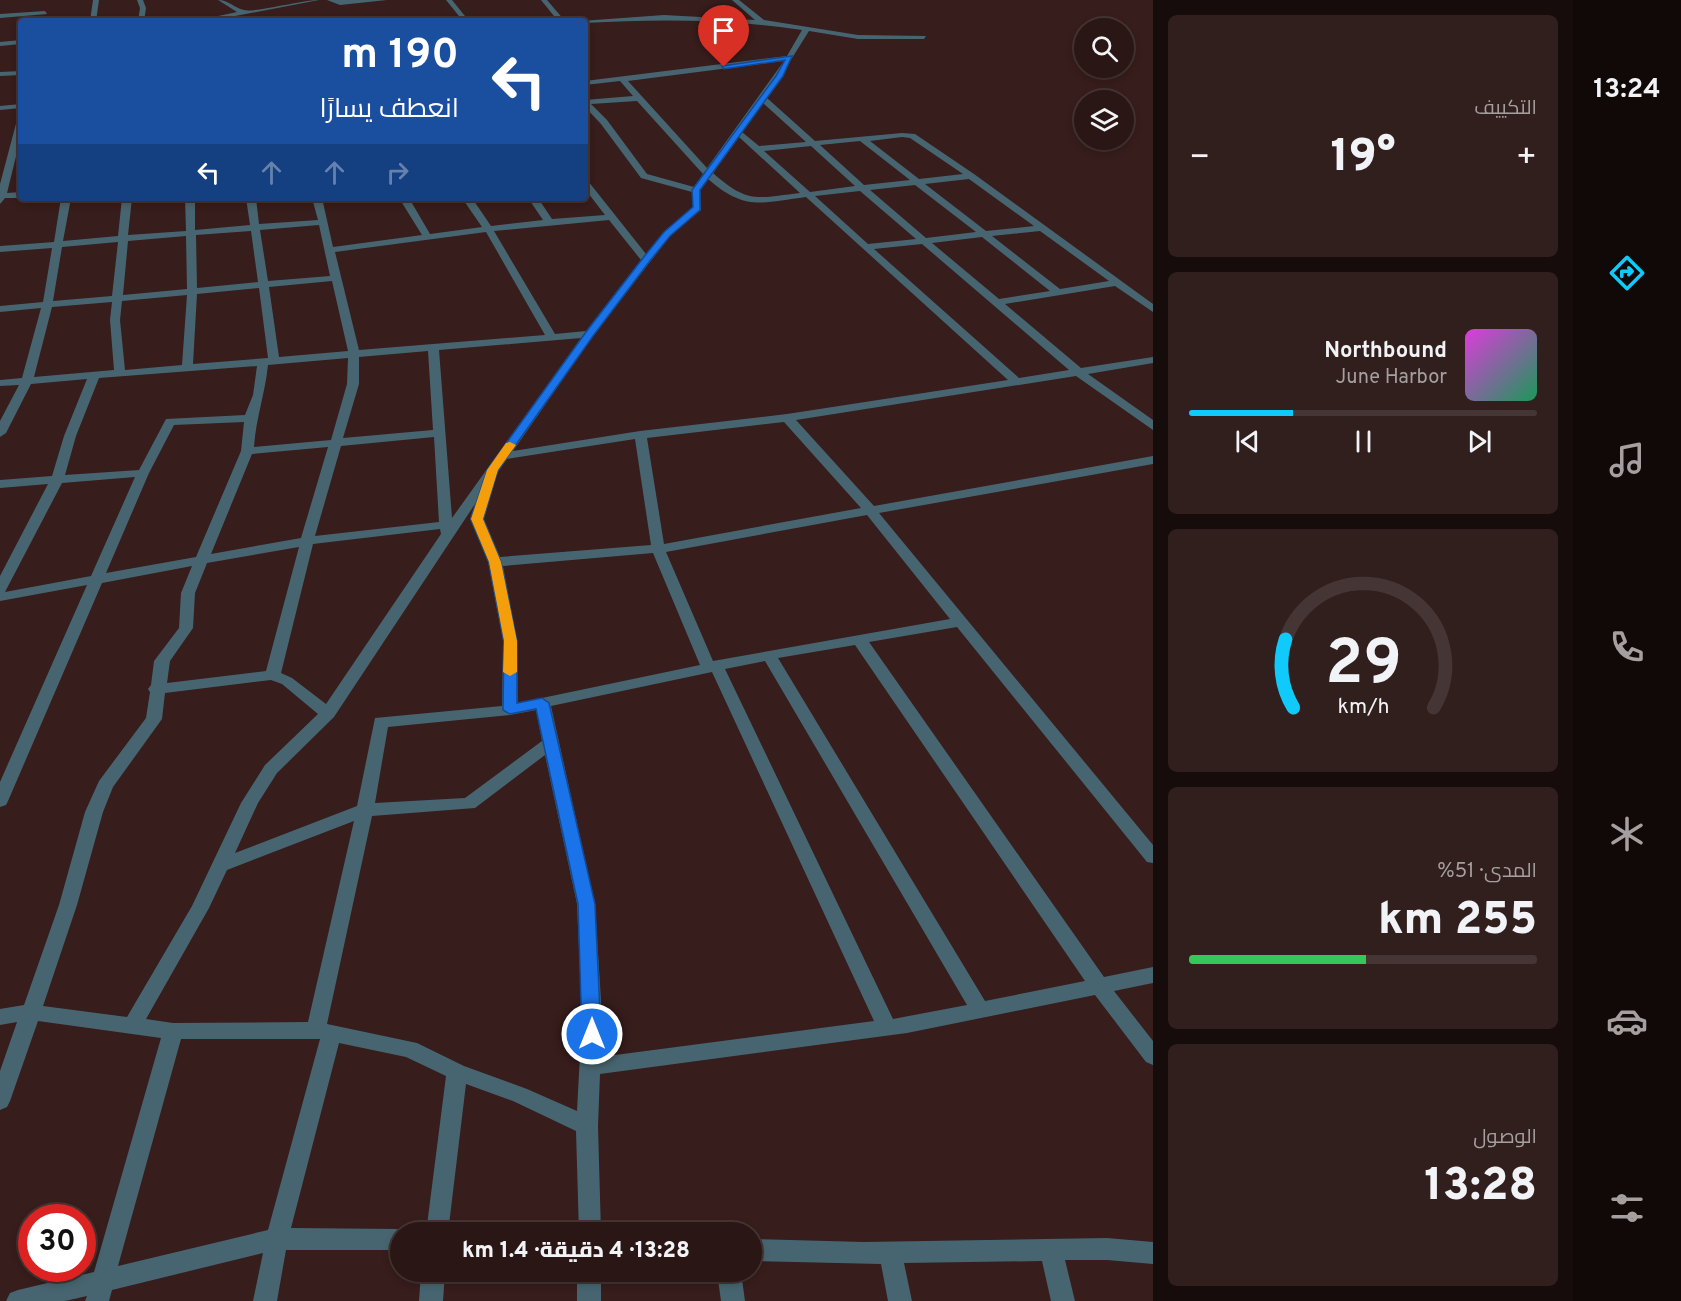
<!DOCTYPE html>
<html lang="ar">
<meta charset="utf-8">
<style>
body{margin:0;font-family:Overpass,Cairo,sans-serif;background:#311f1e;color:#f1f3f6;direction:rtl;height:100vh;display:flex;flex-direction:column;font-size:22px;white-space:nowrap}
*{box-sizing:border-box;margin:0}
p{font-size:20px;color:#a59fa0}
.icon{flex:none;width:33px;height:33px;fill:none;stroke:currentColor;stroke-width:2;stroke-linecap:round;stroke-linejoin:round}
.map{position:relative;flex:1;overflow:hidden;direction:ltr}
.drawer{display:flex;flex-direction:column;gap:15px;padding:15px;background:#170c0c;width:420px}
.drawer>*{flex:none}
.hud{position:absolute;left:18px;top:18px;width:570px;height:183px;border-radius:6px;box-shadow:0 3px 9px #0003,0 0 0 2px #453534;direction:rtl;background:#1a4fa0;color:#fff;overflow:hidden}
.buttons{position:absolute;left:1074px;top:18px;display:grid;gap:12px}
.buttons a{display:grid;place-items:center;width:60px;height:60px;border-radius:50%;background:#291615;box-shadow:0 3px 9px #0003,0 0 0 2px #453534;font-size:30px}
.speed{position:absolute;left:18px;top:1204px;display:flex;gap:12px;font-size:30px;font-weight:700;text-align:center}
.speed>*{display:grid;place-content:center;width:78px;height:78px;border-radius:50%;background:#291615;box-shadow:0 3px 9px #0003,0 0 0 2px #453534;line-height:1}
.speed .limit{border:9px solid #d22;background:#fff;color:#111}
.pin{position:absolute;display:grid;place-items:center;width:51px;height:51px;color:#fff;margin:-62px -26px;border-radius:50% 50% 50% 0;rotate:-45deg;box-shadow:0 0 6px #0007}
.pin .icon{rotate:45deg}
.me{position:absolute;width:66px;margin:-33px;rotate:0deg;stroke-linejoin:round;filter:drop-shadow(0 0 4px #0008)}
.turn{display:flex;align-items:center;gap:21px;height:126px;padding:0 30px;font-size:27px}
.turn .icon{width:78px;height:78px;stroke-width:2.5}
.turn b{display:block;font-size:42px;line-height:51px}
.lanes{display:flex;align-items:center;height:57px;padding:0 30px;background:#0003;justify-content:center;gap:30px;direction:ltr}
.lanes .off{opacity:.35}
.big{font-size:45px;font-weight:800;line-height:1.1}
.drawer .widget{flex:1;display:flex;flex-direction:column;justify-content:center;gap:9px;min-width:0;padding:0 21px;border-radius:9px;background:#311f1e}
.drawer .dial{align-items:center;gap:0}
.dial svg{height:156px;overflow:visible;fill:none;stroke:#453534;stroke-width:7;stroke-linecap:round;text-anchor:middle}
.dial text{fill:#f1f3f6;stroke:none}
.song{display:flex;align-items:center;gap:18px}
.cover{width:72px;height:72px;border-radius:9px;background:linear-gradient(135deg,hsl(300 70% 55%),hsl(150 70% 35%))}
.played{height:6px;border-radius:3px;background:linear-gradient(90deg,#0fcafa 30%,#453534 30%)}
.keys{display:flex;justify-content:space-around;direction:ltr}
.heat{display:flex;justify-content:space-between;align-items:center;font-size:33px;direction:ltr}
.charge{height:9px;border-radius:4px;background:linear-gradient(90deg,#34c759 51%,#453534 0)}
.trip{position:absolute;left:390px;top:1222px;width:372px;height:60px;border-radius:30px;background:#291615;box-shadow:0 3px 9px #0003,0 0 0 2px #453534;font-weight:800;line-height:60px;text-align:center;direction:rtl}
main{display:flex;flex:1;min-height:0}
.menu{display:flex;flex-direction:column;width:108px;justify-content:space-around;align-items:center;background:#100908;color:#a59fa0}
.menu .icon{width:42px;height:42px}
.menu .current{color:#0fcafa}
.menu b{font-size:27px;color:#f1f3f6}
.map>svg:first-child{display:block}
.lines{fill:none;stroke-linecap:round;stroke-linejoin:round}
.street{fill:#476570;fill-rule:evenodd}
.route{fill:#1a73e8;stroke:#114b97;stroke-width:1.5}
.slow{fill:#f59e0b}
</style>
<main>
<nav class="menu">
<b>13:24</b>
<svg class="icon current" aria-label="directions" viewBox="0 0 24 24"><path d="M12 3l9 9-9 9-9-9zM9 14v-3h6M13 9l2 2-2 2"/></svg>
<svg class="icon" aria-label="music" viewBox="0 0 24 24"><path d="M9 18V5l10-2v13"/><circle cx="6" cy="18" r="3"/><circle cx="16" cy="16" r="3"/></svg>
<svg class="icon" aria-label="phone" viewBox="0 0 24 24"><path d="M5 4h4l2 5-3 2q2 4 5 5l2-3 5 2v4C11 20 4 13 5 4z"/></svg>
<svg class="icon" aria-label="climate" viewBox="0 0 24 24"><path d="M12 3v18M4 7l16 10M4 17L20 7"/></svg>
<svg class="icon" aria-label="car" viewBox="0 0 24 24"><path d="M5 17H2v-5l4-1 3-4h7l3 4 3 1v5h-3M9 17h6M6 11h13"/><circle cx="7" cy="17" r="2"/><circle cx="17" cy="17" r="2"/></svg>
<svg class="icon" aria-label="filters" viewBox="0 0 24 24"><path d="M4 7h16M4 17h16"/><circle cx="9" cy="7" r="2"/><circle cx="15" cy="17" r="2"/></svg>
</nav>
<section class="drawer">
<div class="widget"><p>التكييف</p>
<div class="heat"><a>−</a><b class="big">19°</b><a>+</a></div>
</div>
<div class="widget">
<div class="song"><i class="cover"></i><div><b>Northbound</b><p>June Harbor</p></div></div>
<div class="played"></div>
<div class="keys"><svg class="icon" aria-label="previous" viewBox="0 0 24 24"><path d="M18 5L8 12l10 7zM5 5v14"/></svg><svg class="icon" aria-label="pause" viewBox="0 0 24 24"><path d="M8 5v14M16 5v14"/></svg><svg class="icon" aria-label="next" viewBox="0 0 24 24"><path d="M6 5l10 7-10 7zM19 5v14"/></svg></div>
</div>
<div class="widget dial"><svg viewBox="0 0 100 80">
<path d="M14 69A42 42 0 1 1 86 69"/>
<path d="M14 69A42 42 0 0 1 10 34" stroke="#0fcafa"/>
<text x="50" y="56" font-size="32" font-weight="700">29</text>
<text x="50" y="72" font-size="11">km/h</text>
</svg></div>
<div class="widget"><p>المدى · 51%</p><b class="big">255 km</b><div class="charge"></div></div>
<div class="widget"><p>الوصول</p><b class="big">13:28</b></div>
</section>
<div class="map">
<svg width="1153" height="1301" viewBox="0 0 1153 1301">
<rect width="100%" height="100%" fill="#371d1c"/>
<g class="lines">
<!-- street -->
<g class="street">
<path d="M93,0H99L96,21H90Z"/>
<path d="M137,0H143L146,8L144,21H138L140,8Z"/>
<path d="M218,0C229,0 234,8 244,10C254,13 302,0 319,0L209,21H195L237,12Z"/>
<path d="M327,0H387L340,5Z"/>
<path d="M446,0H452L469,21H463Z"/>
<path d="M541,0H547L565,21H558Z"/>
<path d="M732,0H739L764,20L858,35L926,36L924,39H858L809,31L767,98L815,141L902,133L915,134L974,174L1153,304V312L1115,286L1005,304L1081,368L1153,357V363L1088,374L1153,420V430L1076,376L796,420L874,506L1153,456V464L879,513L1153,845V863L1147,862L957,627L869,642L1104,977L1153,967V983L1114,991L1153,1041V1065L1146,1062L1095,995L907,1033L600,1074L598,1126L601,1233H579L576,1131L513,1101L466,1084L448,1233H426L446,1076L406,1057L339,1043L291,1228L400,1229L408,1233H400V1250H286L277,1301H253L263,1253L112,1290L109,1301H85L87,1296L65,1301H6L10,1293L18,1290L94,1272L161,1038L38,1021L10,1101L7,1107L0,1110V1071L17,1022L0,1025V1009L24,1005L59,905L85,812L99,781L146,718L150,692L148,689L151,685L154,661L179,628L181,593L192,566L102,583L8,801L6,805L0,807V782L87,585L0,601V576L48,484L0,488V480L52,476L64,436L87,379L31,384L6,433L0,437V421L19,385L0,386V380L22,378L41,308L0,312V306L43,302L52,248L0,252V246L54,242L61,198H71L63,241L118,236L122,198H132L128,235L186,231L185,198H195V230L250,225L246,198H256L259,224L318,220L312,198H322L333,247L422,235L399,198H409L430,234L482,227L462,198H472L491,226L543,220L528,198H538L552,219L605,215L585,189V180L588,181L646,254L664,232L693,207L692,192L641,178L601,124L585,107V100L633,96L620,81L585,85V81L787,56L802,30C730,19 658,19 585,23L581,21L664,15L755,20ZM784,61L707,168L628,81ZM637,101L703,174L694,187L647,174L607,120L591,104ZM763,103L806,142L759,146L742,132ZM739,137L800,193C756,198 748,204 713,173ZM902,137L910,138L963,174L919,179L870,141ZM860,141L910,180L864,185L820,145ZM811,146L855,186L810,192L764,151ZM708,179C745,211 760,203 806,197L1008,380L787,414L640,431L513,451L593,336L670,236L701,210L700,190ZM969,179L1034,226L986,231L925,184ZM915,185L976,232L926,238L870,190ZM860,191L916,239L868,244L815,196ZM609,220L641,260L586,331L555,334L494,231ZM319,225L330,276L268,281L260,230ZM251,231L258,282L197,288L196,235ZM1040,231L1109,281L1060,289L992,236ZM486,232L545,335L359,350L335,252ZM186,236L187,289L123,295L128,241ZM982,237L1050,291L999,299L932,243ZM118,242L112,296L53,301L62,247ZM922,244L1069,370L1019,378L874,249ZM332,281L348,351L279,357L269,287ZM259,288L268,358L193,364L197,294ZM187,295L182,365L125,370L120,320L122,301ZM112,302L110,320L114,370L34,377L52,307ZM581,338L452,518L439,350ZM428,351L433,430L343,438L359,384V357ZM348,358L347,384L331,440L254,447C256,418 265,394 268,365ZM257,366L253,395L245,415L166,419L139,470L65,475L76,436L99,378ZM244,422L241,451L196,557L106,573L149,473L174,425ZM784,422L861,508L664,544L647,438ZM434,437L439,522L315,536L341,446ZM635,439L651,545L500,557L484,519L494,485L491,482L507,459ZM328,447L301,538L211,554L252,454ZM135,477L91,576L5,592L62,483ZM475,504L470,519L488,562L503,641L502,706L375,718L357,806L235,853L258,803L277,773L334,717ZM867,515L950,619L713,661L666,552ZM440,529L441,534L326,704L292,678L281,673L313,544ZM299,547L266,671L167,683L170,661L193,628L195,593L207,563ZM653,553L700,665L518,703L517,641L503,566ZM855,645L1085,981L985,1001L778,658ZM765,661L967,1005L893,1019L725,669ZM712,672L874,1021L600,1057L602,1017L595,904L551,706ZM271,680L282,684L318,714L265,765L241,803L192,906L127,1017L43,1006L77,905L103,812L113,787L162,719L165,693ZM536,710L542,741L465,798L375,803L388,727L510,715ZM545,755L577,904L582,1017L577,1111L527,1089L464,1066L417,1043L327,1024L372,816L475,808ZM354,821L308,1022L173,1023L146,1019L209,908L227,870ZM181,1039H320L268,1230L118,1266Z"/>
<path d="M45,11L47,14L0,18V14Z"/>
<path d="M21,40V44L0,46V42Z"/>
<path d="M21,71V75L0,76V72Z"/>
<path d="M21,104V108L0,110V106Z"/>
<path d="M21,118V136L7,193L21,192V198H5L0,204V184L17,120Z"/>
<path d="M1107,1238L1153,1242V1264L1107,1260H1065L1075,1301H1051L1042,1261L904,1263L912,1301H888L881,1264L752,1261V1239L864,1242Z"/>
<path d="M421,1272H445L443,1301H419Z"/>
<rect x="577" y="1272" width="24" height="29"/>
<path d="M717,1272H741L745,1301H721Z"/>
</g>
</g>
<!-- route -->
<path class="route" d="M792,56L783,76L700,190V210L670,236L649,262L593,336L498,470L483,519L501,562L517,641V703L542,698L549,703L595,904L601,1034L598,1039L592,1041L585,1039L582,1034L578,904L536,709L510,714L503,710L504,641L489,562L471,519L487,470L586,332L643,258L664,232L693,207L692,190L776,76L785,60L724,69L722,66Z"/>
<!-- slow -->
<path class="slow" d="M510,442L516,445L498,470L483,519L501,562L517,641V672L510,676L503,672L504,641L489,562L471,519L487,470L506,443Z"/>
</svg>
<div class="buttons">
<a><svg class="icon" aria-label="search" viewBox="0 0 24 24"><circle cx="10" cy="10" r="6"/><path d="M15 15l6 6"/></svg></a>
<a><svg class="icon" aria-label="layers" viewBox="0 0 24 24"><path d="M12 4l9 5-9 5-9-5zM3 14l9 5 9-5"/></svg></a>
</div>
<div class="speed"><div class="limit">30</div></div>
<div class="pin" style="left:724px;top:67px;background:#d93025"><svg class="icon" aria-label="arrive" viewBox="0 0 24 24"><path d="M6 21V4h12l-3 4 3 4H6"/></svg></div>
<svg class="me" style="left:592px;top:1034px" viewBox="-20 -20 40 40"><circle r="17" fill="#1a73e8" stroke="#fff" stroke-width="3"/><path d="M0-11L8 9 0 5-8 9z" fill="#fff"/></svg>
<div class="trip">13:28 · 4 دقيقة · 1.4 km</div>
<div class="hud">
<div class="turn"><svg class="icon" aria-label="left" viewBox="0 0 24 24"><path d="M17 20v-9H6M10 6l-5 5 5 5"/></svg><div><b>190 m</b>انعطف يسارًا</div></div>
<div class="lanes"><svg class="icon" aria-label="left" viewBox="0 0 24 24"><path d="M17 20v-9H6M10 6l-5 5 5 5"/></svg><svg class="icon off" aria-label="ahead" viewBox="0 0 24 24"><path d="M12 20V5M6 11l6-6 6 6"/></svg><svg class="icon off" aria-label="ahead" viewBox="0 0 24 24"><path d="M12 20V5M6 11l6-6 6 6"/></svg><svg class="icon off" aria-label="right" viewBox="0 0 24 24"><path d="M7 20v-9h11M14 6l5 5-5 5"/></svg></div>
</div>
</div>
</main>
